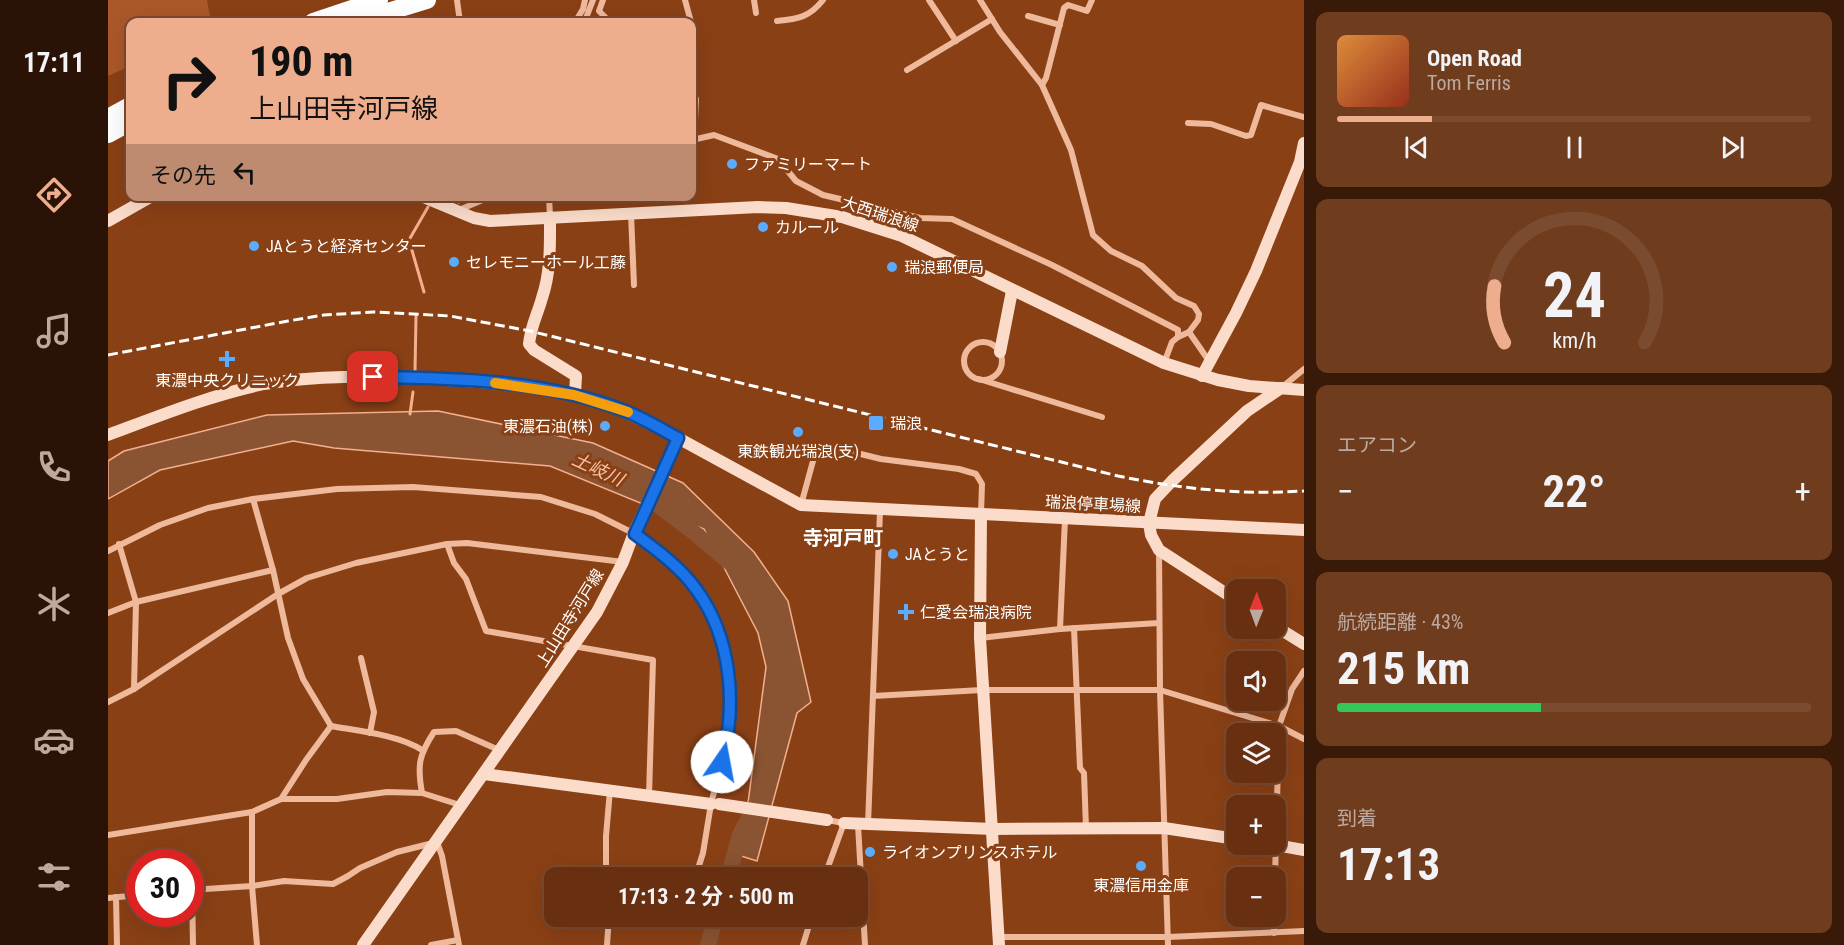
<!DOCTYPE html>
<html lang="ja">
<meta charset="utf-8">
<style>
body{margin:0;font-family:"Roboto Condensed","Noto Sans JP",sans-serif;background:#703c1e;color:#f1f3f6;height:100vh;display:flex;flex-direction:column;font-size:22px;white-space:nowrap}
*{box-sizing:border-box;margin:0}
p{font-size:20px;color:#bda99f}
.icon{flex:none;width:33px;height:33px;fill:none;stroke:currentColor;stroke-width:2;stroke-linecap:round;stroke-linejoin:round}
.map{position:relative;flex:1;overflow:hidden}
.sheet{display:flex;flex-direction:column;gap:12px;padding:12px;background:#391a09;width:540px}
.sheet>*{flex:none}
.hud{position:absolute;left:18px;top:18px;width:570px;height:183px;border-radius:12px;box-shadow:0 6px 24px #0002,0 0 0 2px #7b4b30;background:#eead8d;color:#111;overflow:hidden}
.needle{width:39px;rotate:1deg}
.buttons{position:absolute;left:1118px;top:579px;display:grid;gap:12px}
.buttons a{display:grid;place-items:center;width:60px;height:60px;border-radius:12px;background:#683010;box-shadow:0 6px 24px #0002,0 0 0 2px #7b4b30;font-size:30px}
.speed{position:absolute;left:18px;top:849px;display:flex;gap:12px;font-size:30px;font-weight:700;text-align:center}
.speed>*{display:grid;place-content:center;width:78px;height:78px;border-radius:50%;background:#683010;box-shadow:0 6px 24px #0002,0 0 0 2px #7b4b30;line-height:1}
.speed .limit{border:9px solid #d22;background:#fff;color:#111}
.pin{position:absolute;display:grid;place-items:center;width:51px;height:51px;color:#fff;margin:-26px;border-radius:12px;box-shadow:0 3px 9px #0006}
.me{position:absolute;width:66px;margin:-33px;rotate:12deg;stroke-linejoin:round;filter:drop-shadow(0 0 4px #0008)}
.turn{display:flex;align-items:center;gap:21px;height:126px;padding:0 24px;font-size:27px}
.turn .icon{width:78px;height:78px;stroke-width:2.5}
.turn b{display:block;font-size:42px;line-height:51px}
.then{display:flex;align-items:center;height:57px;padding:0 24px;background:#0003;gap:12px;font-size:22px}
.big{font-size:45px;font-weight:700;line-height:1.1}
.sheet .card{flex:1;display:flex;flex-direction:column;justify-content:center;gap:9px;min-width:0;padding:0 21px;border-radius:12px;background:#703c1e}
.sheet .dial{align-items:center;gap:0}
.dial svg{height:156px;overflow:visible;fill:none;stroke:#7b4b30;stroke-width:7;stroke-linecap:round;text-anchor:middle}
.dial text{fill:#f1f3f6;stroke:none}
.song{display:flex;align-items:center;gap:18px}
.cover{width:72px;height:72px;border-radius:9px;background:linear-gradient(135deg,hsl(30 70% 55%),hsl(10 70% 35%))}
.played{height:6px;border-radius:3px;background:linear-gradient(90deg,#eead8d 20%,#7b4b30 20%)}
.keys{display:flex;justify-content:space-around;direction:ltr}
.heat{display:flex;justify-content:space-between;align-items:center;font-size:33px;direction:ltr}
.charge{height:9px;border-radius:4px;background:linear-gradient(90deg,#34c759 43%,#7b4b30 0)}
.trip{position:absolute;left:436px;top:867px;width:324px;height:60px;border-radius:12px;background:#683010;box-shadow:0 6px 24px #0002,0 0 0 2px #7b4b30;font-weight:700;line-height:60px;text-align:center}
main{display:flex;flex:1;min-height:0}
.tab-bar{display:flex;flex-direction:column;width:108px;justify-content:space-around;align-items:center;background:#2a1306;color:#bda99f}
.tab-bar .icon{width:42px;height:42px}
.tab-bar .current{color:#eead8d}
.tab-bar b{font-size:27px;color:#f1f3f6}
.map>svg:first-child{display:block}
.green{fill:#ab572a}
.water{fill:#8a5332;stroke:#f2b08e;stroke-width:1.5}
.lines{fill:none;stroke-linecap:round;stroke-linejoin:round}
.stream{stroke:#f2b08e;stroke-width:3}
.river{stroke:#8a5332;stroke-width:16}
.street-tunnel{stroke:#9c5d38;stroke-width:6;stroke-dasharray:6 3;stroke-linecap:butt}
.street{stroke:#efb99c;stroke-width:6}
.secondary{stroke:#fbdcca;stroke-width:12}
.highway{stroke:#fff;stroke-width:18}
.rail{stroke:#fff;stroke-width:3;stroke-dasharray:10 4.5;stroke-linecap:butt}
.route-casing{stroke:#114b97;stroke-width:15}
.route{stroke:#1a73e8;stroke-width:10}
.slow{stroke:#f59e0b;stroke-width:10}
.poi-dot{fill:#5babff;stroke:#8a4015;stroke-width:2}
.labels{text-anchor:middle;dominant-baseline:central;stroke-width:6;stroke-linejoin:round;paint-order:stroke}
.poi-label{font-size:16px;fill:#fff;stroke:#8a4015;text-anchor:start}
.street-label{font-size:16px;fill:#fff;stroke:#8a4015}
.water-label{font-size:18px;font-style:italic;fill:#f7c3a8;stroke:#8a4015}
.quarter-label{font-size:20px;font-weight:bold;fill:#fff;stroke:#8a4015}
</style>
<main>
<nav class="tab-bar">
<b>17:11</b>
<svg class="icon current" aria-label="directions" viewBox="0 0 24 24"><path d="M12 3l9 9-9 9-9-9zM9 14v-3h6M13 9l2 2-2 2"/></svg>
<svg class="icon" aria-label="music" viewBox="0 0 24 24"><path d="M9 18V5l10-2v13"/><circle cx="6" cy="18" r="3"/><circle cx="16" cy="16" r="3"/></svg>
<svg class="icon" aria-label="phone" viewBox="0 0 24 24"><path d="M5 4h4l2 5-3 2q2 4 5 5l2-3 5 2v4C11 20 4 13 5 4z"/></svg>
<svg class="icon" aria-label="climate" viewBox="0 0 24 24"><path d="M12 3v18M4 7l16 10M4 17L20 7"/></svg>
<svg class="icon" aria-label="car" viewBox="0 0 24 24"><path d="M5 17H2v-5l4-1 3-4h7l3 4 3 1v5h-3M9 17h6M6 11h13"/><circle cx="7" cy="17" r="2"/><circle cx="17" cy="17" r="2"/></svg>
<svg class="icon" aria-label="filters" viewBox="0 0 24 24"><path d="M4 7h16M4 17h16"/><circle cx="9" cy="7" r="2"/><circle cx="15" cy="17" r="2"/></svg>
</nav>
<div class="map">
<svg width="1196" height="945" viewBox="0 0 1196 945">
<rect width="100%" height="100%" fill="#8a4015"/>
<!-- green -->
<path class="green" d="M0,0H99L103,22H22V66L0,76Z"/>
<!-- water -->
<path class="water" d="M330,411L485,443L575,483L646,552L680,601L703,702L689,713L649,861L633,856L658,667L650,633L596,529L442,466L226,448L185,441L52,470L0,499V461L16,451L159,415Z"/>
<g class="lines">
<!-- stream -->
<g class="stream">
<path d="M332,196L351,202"/>
<path d="M316,292L301,240L320,207"/>
<path d="M307,371L308,316"/>
<path d="M302,414L305,392"/>
</g>
<!-- river -->
<g class="river">
<path d="M550,505L583,530L621,562"/>
<path d="M620,878L632,835L647,806"/>
<path d="M600,945L608,916"/>
</g>
<!-- street-tunnel -->
<path class="street-tunnel" d="M178,19L179,22"/>
<!-- street -->
<g class="street">
<path d="M349,0L352,22"/>
<path d="M477,0L475,9L469,19L472,22L478,18L485,0"/>
<path d="M495,0L491,11L502,22"/>
<path d="M577,0L583,22"/>
<path d="M646,0L648,13"/>
<path d="M821,0L848,41"/>
<path d="M920,16L952,25"/>
<path d="M669,21C690,19 702,17 715,0"/>
<path d="M584,24L585,41L584,65"/>
<path d="M799,70L884,19"/>
<path d="M934,85L938,78L956,8L960,5L979,11L984,0"/>
<path d="M584,96L588,99L586,140"/>
<path d="M1080,123L1103,124L1138,136L1143,135L1153,105L1196,117"/>
<path d="M584,140L606,135L670,159L688,181L715,195L812,218L844,219L944,265L1070,330V337L1081,332L1090,320L1091,314L1086,306L1068,298L1034,266L1003,251L985,235L963,150L934,85L892,32L872,0"/>
<path d="M441,196L442,217"/>
<path d="M351,210L384,196"/>
<path d="M523,214L526,285"/>
<path d="M762,225L765,206"/>
<path d="M1081,332L1101,361"/>
<circle cx="875" cy="361" r="19"/>
<path d="M1056,363L1064,342L1070,337"/>
<path d="M871,379L994,417"/>
<path d="M1173,388L1196,369"/>
<path d="M145,499L165,570L180,638L195,679L223,726"/>
<path d="M693,505L708,450L713,447H724L773,459L851,469L868,474L874,484L873,514"/>
<path d="M11,544L28,602L26,689"/>
<path d="M339,544L346,563L358,579L378,631L545,660L541,796"/>
<path d="M1051,550L1052,690L1060,945"/>
<path d="M0,551L52,525L100,508L145,499L229,489L305,487L433,497L487,514L527,534L556,555L588,589L608,621L622,682L619,741L603,804L595,853L587,878"/>
<path d="M0,613L28,602L165,570"/>
<path d="M966,628L972,768L976,773L978,828"/>
<path d="M952,629L957,519"/>
<path d="M872,638L952,629L1051,623"/>
<path d="M253,658L266,712L262,733"/>
<path d="M765,696L874,690H1052L1171,726L1196,739"/>
<path d="M0,702L26,689L170,594L199,578L248,563L339,544L359,543L515,562"/>
<path d="M223,726C250,731 291,735 314,750"/>
<path d="M314,793C309,765 311,755 326,732L348,731L391,750"/>
<path d="M173,799L198,760L223,726"/>
<path d="M144,812V886L149,945"/>
<path d="M750,825L757,945"/>
<path d="M760,825L772,511"/>
<path d="M0,835L144,812L173,799H229L279,792L314,793L352,805"/>
<path d="M498,878V836L502,790"/>
<path d="M716,878L736,823L719,820"/>
<path d="M1167,878L1171,726L1184,689L1196,671"/>
<path d="M82,890L144,886L176,881L225,884L240,876L252,868L289,852L329,842L334,856L351,945"/>
<path d="M84,890L85,945"/>
<path d="M8,897L9,945"/>
<path d="M0,898L32,895"/>
<path d="M1166,933V916"/>
<path d="M891,937H1060L1196,931"/>
<path d="M323,945L350,940"/>
<path d="M499,945L501,916"/>
<path d="M695,945L704,916"/>
</g>
<!-- secondary -->
<g class="secondary">
<path d="M313,196L366,218L382,221L650,207L678,208L734,217L794,236L1056,363L1110,380L1141,386L1196,390"/>
<path d="M442,217C442,244 443,272 434,298C429,316 423,325 421,344L426,350L468,376L467,395"/>
<path d="M0,221L44,196"/>
<path d="M892,352L904,291"/>
<path d="M1094,376L1128,313L1148,271L1192,162L1196,143"/>
<path d="M0,435C51,416 103,395 156,384C209,375 263,376 316,379C366,381 416,384 465,395C503,403 536,421 570,438L527,530L515,562L489,612L255,945"/>
<path d="M570,438L693,505L1196,530"/>
<path d="M873,515L872,638L891,945"/>
<path d="M1128,600L1051,550L1043,535L1041,523L1047,499L1064,481L1139,411L1173,388"/>
<path d="M1167,626L1196,644"/>
<path d="M376,774L603,804"/>
<path d="M611,804L719,820"/>
<path d="M736,823L885,829L1056,828L1128,839"/>
<path d="M1162,844L1196,850"/>
</g>
<!-- highway -->
<g class="highway">
<path d="M205,22L271,0"/>
<path d="M247,22L319,0"/>
<path d="M0,118L22,106"/>
<path d="M0,134L22,122"/>
</g>
<!-- rail -->
<path class="rail" d="M0,355L180,321L216,315L265,312L342,316L422,331L1010,476C1075,489 1130,495 1196,491"/>
</g>
<g class="lines">
<!-- route casing -->
<g class="route-casing">
<path id="route" d="M265,377C348,378 439,380 517,411C535,418 553,429 570,438L527,534C549,550 572,567 588,589C624,638 629,705 614,762"/>
</g>
<!-- route -->
<use href="#route" class="route"/>
<!-- slow -->
<path class="slow" d="M387,383L466,395L520,412"/>
</g>
<!-- markers -->
<g class="poi-dot">
<circle cx="624" cy="164" r="6"/>
<circle cx="655" cy="227" r="6"/>
<circle cx="146" cy="246" r="6"/>
<circle cx="346" cy="262" r="6"/>
<circle cx="784" cy="267" r="6"/>
<path d="M116 350h6v6h6v6h-6v6h-6v-6h-6v-6h6z"/>
<rect x="760" y="415" width="16" height="16" rx="3"/>
<circle cx="497" cy="426" r="6"/>
<circle cx="690" cy="432" r="6"/>
<circle cx="785" cy="554" r="6"/>
<path d="M795 603h6v6h6v6h-6v6h-6v-6h-6v-6h6z"/>
<circle cx="762" cy="852" r="6"/>
<circle cx="1033" cy="866" r="6"/>
</g>
<g class="labels">
<!-- poi labels -->
<g class="poi-label">
<text x="636" y="164">ファミリーマート</text>
<text x="667" y="227">カルール</text>
<text x="158" y="246">JAとうと経済センター</text>
<text x="358" y="262">セレモニーホール工藤</text>
<text x="796" y="267">瑞浪郵便局</text>
<text x="119" y="380" text-anchor="middle">東濃中央クリニック</text>
<text x="782" y="423">瑞浪</text>
<text x="485" y="426" text-anchor="end">東濃石油(株)</text>
<text x="690" y="451" text-anchor="middle">東鉄観光瑞浪(支)</text>
<text x="797" y="554">JAとうと</text>
<text x="812" y="612">仁愛会瑞浪病院</text>
<text x="774" y="852">ライオンプリンスホテル</text>
<text x="1033" y="885" text-anchor="middle">東濃信用金庫</text>
</g>
<!-- street labels -->
<g class="street-label">
<text transform="translate(772 214) rotate(18)">大西瑞浪線</text>
<text transform="translate(985 504) rotate(3)">瑞浪停車場線</text>
<text transform="translate(462 618) rotate(-58)">上山田寺河戸線</text>
</g>
<!-- water labels -->
<g class="water-label">
<text transform="translate(490 469) rotate(25)">土岐川</text>
</g>
<!-- quarter labels -->
<g class="quarter-label">
<text x="735" y="538">寺河戸町</text>
</g>
</g>
</svg>
<div class="buttons">
<a><svg class="needle" viewBox="-14 -14 28 28"><path d="M0-13l5 13h-10z" fill="#e53935"/><path d="M0 13l5-13h-10z" fill="#bda99f"/></svg></a>
<a><svg class="icon" aria-label="sound" viewBox="0 0 24 24"><path d="M4 9h4l5-4v14l-5-4H4zM17 9q2 3 0 6"/></svg></a>
<a><svg class="icon" aria-label="layers" viewBox="0 0 24 24"><path d="M12 4l9 5-9 5-9-5zM3 14l9 5 9-5"/></svg></a>
<a>+</a>
<a>−</a>
</div>
<div class="speed"><div class="limit">30</div></div>
<div class="pin" style="left:265px;top:377px;background:#d93025"><svg class="icon" aria-label="arrive" viewBox="0 0 24 24"><path d="M6 21V4h12l-3 4 3 4H6"/></svg></div>
<svg class="me" style="left:614px;top:762px" viewBox="-20 -20 40 40"><circle r="19" fill="#fff"/><path d="M0-13L10 11 0 6-10 11z" fill="#1a73e8"/></svg>
<div class="trip">17:13 · 2 分 · 500 m</div>
<div class="hud">
<div class="turn"><svg class="icon" aria-label="right" viewBox="0 0 24 24"><path d="M7 20v-9h11M14 6l5 5-5 5"/></svg><div><b>190 m</b>上山田寺河戸線</div></div>
<div class="then">その先<svg class="icon" aria-label="left" viewBox="0 0 24 24"><path d="M17 20v-9H6M10 6l-5 5 5 5"/></svg></div>
</div>
</div>
<section class="sheet">
<div class="card">
<div class="song"><i class="cover"></i><div><b>Open Road</b><p>Tom Ferris</p></div></div>
<div class="played"></div>
<div class="keys"><svg class="icon" aria-label="previous" viewBox="0 0 24 24"><path d="M18 5L8 12l10 7zM5 5v14"/></svg><svg class="icon" aria-label="pause" viewBox="0 0 24 24"><path d="M8 5v14M16 5v14"/></svg><svg class="icon" aria-label="next" viewBox="0 0 24 24"><path d="M6 5l10 7-10 7zM19 5v14"/></svg></div>
</div>
<div class="card dial"><svg viewBox="0 0 100 80">
<path d="M14 69A42 42 0 1 1 86 69"/>
<path d="M14 69A42 42 0 0 1 9 40" stroke="#eead8d"/>
<text x="50" y="56" font-size="32" font-weight="700">24</text>
<text x="50" y="72" font-size="11">km/h</text>
</svg></div>
<div class="card"><p>エアコン</p>
<div class="heat"><a>−</a><b class="big">22°</b><a>+</a></div>
</div>
<div class="card"><p>航続距離 · 43%</p><b class="big">215 km</b><div class="charge"></div></div>
<div class="card"><p>到着</p><b class="big">17:13</b></div>
</section>
</main>
